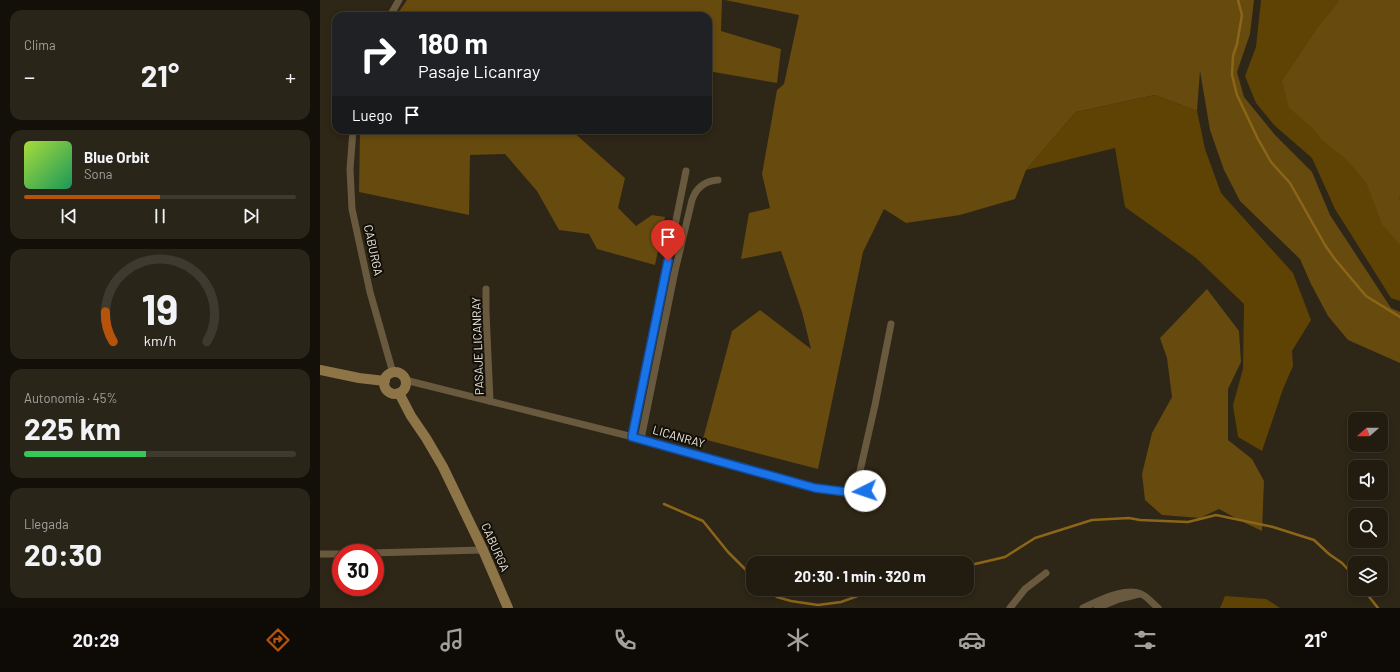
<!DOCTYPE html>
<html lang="es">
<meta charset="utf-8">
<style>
body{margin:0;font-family:Barlow,sans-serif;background:#2a2519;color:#f1f3f6;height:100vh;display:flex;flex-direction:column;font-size:15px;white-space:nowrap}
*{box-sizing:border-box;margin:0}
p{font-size:13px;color:#a2a19f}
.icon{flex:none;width:22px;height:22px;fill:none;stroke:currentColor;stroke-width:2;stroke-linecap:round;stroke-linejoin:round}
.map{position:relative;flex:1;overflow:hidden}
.drawer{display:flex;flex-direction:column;gap:10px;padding:10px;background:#130f09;width:320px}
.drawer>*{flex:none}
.guide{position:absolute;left:12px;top:12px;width:380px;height:122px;border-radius:12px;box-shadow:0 2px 6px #0003,0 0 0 1px #3f3a30;background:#202124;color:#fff;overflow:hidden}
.needle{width:26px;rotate:249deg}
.buttons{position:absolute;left:1028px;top:412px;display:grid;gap:8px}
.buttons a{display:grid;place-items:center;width:40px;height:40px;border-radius:8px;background:#221c10;box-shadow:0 2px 6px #0003,0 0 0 1px #3f3a30;font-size:20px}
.speed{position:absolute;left:12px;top:544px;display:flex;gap:8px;font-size:20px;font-weight:700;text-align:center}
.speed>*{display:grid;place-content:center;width:52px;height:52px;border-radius:50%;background:#221c10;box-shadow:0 2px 6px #0003,0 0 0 1px #3f3a30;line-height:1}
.speed .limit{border:6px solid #d22;background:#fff;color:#111}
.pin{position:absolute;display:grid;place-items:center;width:34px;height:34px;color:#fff;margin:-41px -17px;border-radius:50% 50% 50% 0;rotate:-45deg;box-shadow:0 0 4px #0007}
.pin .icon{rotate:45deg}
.me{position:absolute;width:44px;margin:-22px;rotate:266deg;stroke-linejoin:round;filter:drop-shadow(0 0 3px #0008)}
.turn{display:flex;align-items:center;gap:14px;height:84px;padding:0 20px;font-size:18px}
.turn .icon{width:52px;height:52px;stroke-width:2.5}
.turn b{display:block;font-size:28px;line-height:34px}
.then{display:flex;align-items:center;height:38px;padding:0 20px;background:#0003;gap:8px;font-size:15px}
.big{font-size:30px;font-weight:700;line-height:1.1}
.drawer .widget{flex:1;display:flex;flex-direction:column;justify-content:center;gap:6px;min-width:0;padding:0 14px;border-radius:12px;background:#2a2519}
.drawer .dial{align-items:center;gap:0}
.dial svg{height:104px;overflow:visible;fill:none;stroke:#3f3a30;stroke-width:7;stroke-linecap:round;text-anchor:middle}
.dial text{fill:#f1f3f6;stroke:none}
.song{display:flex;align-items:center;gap:12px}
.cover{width:48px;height:48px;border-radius:6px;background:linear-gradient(135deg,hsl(80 70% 55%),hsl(150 70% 35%))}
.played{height:4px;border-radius:2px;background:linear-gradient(90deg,#b45309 50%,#3f3a30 50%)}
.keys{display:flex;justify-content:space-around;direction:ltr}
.heat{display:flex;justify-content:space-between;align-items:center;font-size:22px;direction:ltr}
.charge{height:6px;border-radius:3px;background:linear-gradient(90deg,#34c759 45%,#3f3a30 0)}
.trip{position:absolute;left:426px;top:556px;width:228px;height:40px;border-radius:12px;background:#221c10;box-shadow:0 2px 6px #0003,0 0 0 1px #3f3a30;font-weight:700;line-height:40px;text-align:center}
.tabs{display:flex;height:64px;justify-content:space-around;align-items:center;background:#0e0b06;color:#a2a19f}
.tabs .icon{width:28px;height:28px}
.tabs .current{color:#b45309}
.tabs b{font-size:18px;color:#f1f3f6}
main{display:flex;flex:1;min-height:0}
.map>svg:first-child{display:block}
.green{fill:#5e4305}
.forest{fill:#664a0e}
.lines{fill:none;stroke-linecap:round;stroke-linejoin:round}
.stream{stroke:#8c6618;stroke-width:2.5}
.street{stroke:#69593e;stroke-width:7}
.secondary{stroke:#8e7548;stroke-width:10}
.route-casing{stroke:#114b97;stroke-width:10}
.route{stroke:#1a73e8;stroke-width:7}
.labels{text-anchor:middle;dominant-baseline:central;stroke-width:4;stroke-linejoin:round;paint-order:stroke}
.street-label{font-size:12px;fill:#ece6dc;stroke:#130f09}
</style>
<main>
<section class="drawer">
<div class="widget"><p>Clima</p>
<div class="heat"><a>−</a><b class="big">21°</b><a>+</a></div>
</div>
<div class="widget">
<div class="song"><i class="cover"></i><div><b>Blue Orbit</b><p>Sona</p></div></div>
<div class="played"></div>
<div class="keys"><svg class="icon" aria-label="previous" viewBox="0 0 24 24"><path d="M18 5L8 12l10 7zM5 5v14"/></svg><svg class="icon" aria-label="pause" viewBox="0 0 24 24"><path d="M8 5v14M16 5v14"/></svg><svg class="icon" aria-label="next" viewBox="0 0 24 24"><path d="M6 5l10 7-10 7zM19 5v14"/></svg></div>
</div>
<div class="widget dial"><svg viewBox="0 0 100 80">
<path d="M14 69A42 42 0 1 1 86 69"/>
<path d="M14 69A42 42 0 0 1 8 46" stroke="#b45309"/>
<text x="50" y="56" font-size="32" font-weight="700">19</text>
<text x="50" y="72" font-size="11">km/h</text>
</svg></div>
<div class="widget"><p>Autonomía · 45%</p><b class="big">225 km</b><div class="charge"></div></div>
<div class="widget"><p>Llegada</p><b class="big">20:30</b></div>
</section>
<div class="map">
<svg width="1080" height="608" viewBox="0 0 1080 608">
<rect width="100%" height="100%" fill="#2e2616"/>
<!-- green -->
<g class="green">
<path d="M941,0H1080V301L1071,298L1015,209L992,158L954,125L936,103L925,76L936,47Z"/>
<path d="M835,95L877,111L885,149L901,193L973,273L991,320L972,351L973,366L963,389L942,451L918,437L913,405L923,369L924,304L876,258L805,207L795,148L706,170L756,112Z"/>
<path d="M905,596L946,599L960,608H900Z"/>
</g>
<!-- forest -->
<g class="forest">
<path d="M87,0H402L401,31L461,49L457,83L388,71V16H76Z"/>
<path d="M405,0H934L930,34L917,72L924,97L955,135L992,172L1010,215L1071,308L1080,312V363L1028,340L1008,316L991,284L980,259L920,201L904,170L890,130L880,71L877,111L835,95L756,112L706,170L695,199L640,215L586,223L564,209L543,252L498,469L383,439L412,331L440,310L491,349L482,312L461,251L421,259L429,213L450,208L442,174L457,90L464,84L479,15Z"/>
<path d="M1019,0H1080V195L1079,200L1080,202V245L1062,224L1046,182L1026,159L1002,140L993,128L969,108L962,81L996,30L1014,8Z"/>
<path d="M40,130H145L149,134L151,130H251L305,178L298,208L316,226L332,215L345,217L335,265L277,249L269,234L239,230L217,191L185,154L150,155L149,215L39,192Z"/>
<path d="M887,289L919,331L921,362L908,389V440L932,459L944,481L942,531L921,521L899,509L880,518L842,515L825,500L822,474L832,433L852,397L847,358L840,338Z"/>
</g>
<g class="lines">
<!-- stream -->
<g class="stream">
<path d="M918,0L922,15L917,44L913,56L912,75L917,95L938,139L951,162L970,183L1005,245L1014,258L1046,296L1080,317"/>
<path d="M344,504L383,521L408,552L433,577"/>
<path d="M647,564H655L685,557L715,538L772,520L809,518L820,520L868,522L896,515L953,527L994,540L1009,554L1022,563L1035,577"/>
<path d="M447,589L457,597L471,601L498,605L521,602L557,589"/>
<path d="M1043,589L1058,608"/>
</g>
<!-- street -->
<g class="street">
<path d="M70,16L79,0"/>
<path d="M33,130L30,169L32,209L50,292L73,373"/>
<path d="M166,289V312L170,401"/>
<path d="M85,380L321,439L495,488L535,493L556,488"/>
<path d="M312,437L366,171"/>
<path d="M321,439L355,271L372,200C376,188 385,181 398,180"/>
<path d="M535,493L555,405L571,324"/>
<path d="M50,553L163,550"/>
<path d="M0,554H21"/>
<path d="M690,608L705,589L726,573"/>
<path d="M763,608C778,601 805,587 821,594C827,596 833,604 838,608"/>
<path d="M777,608L799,599L819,594"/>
</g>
<!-- secondary -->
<g class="secondary">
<path d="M0,370L39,378L65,381"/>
<circle cx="75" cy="383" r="11"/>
<path d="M79,393L91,416L106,438L123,467L163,550L188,608"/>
</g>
</g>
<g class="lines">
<!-- route casing -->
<g class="route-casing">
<path id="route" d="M348,261L312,437L495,488L535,493L545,491"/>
</g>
<!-- route -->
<use href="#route" class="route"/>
</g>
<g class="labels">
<!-- street labels -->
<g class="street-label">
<text transform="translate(54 250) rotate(78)">CABURGA</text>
<text transform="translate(157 346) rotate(-92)">PASAJE LICANRAY</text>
<text transform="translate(359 436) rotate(16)">LICANRAY</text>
<text transform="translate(176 547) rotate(66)">CABURGA</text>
</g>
</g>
</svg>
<div class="buttons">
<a><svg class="needle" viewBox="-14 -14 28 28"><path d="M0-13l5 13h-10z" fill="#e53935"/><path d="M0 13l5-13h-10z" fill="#a2a19f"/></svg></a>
<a><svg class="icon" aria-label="sound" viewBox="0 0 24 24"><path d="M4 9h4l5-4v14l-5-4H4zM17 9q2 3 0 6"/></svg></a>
<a><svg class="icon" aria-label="search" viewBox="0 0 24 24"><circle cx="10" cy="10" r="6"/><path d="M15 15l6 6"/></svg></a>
<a><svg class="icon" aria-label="layers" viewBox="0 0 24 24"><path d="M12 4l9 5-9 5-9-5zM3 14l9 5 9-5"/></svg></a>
</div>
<div class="speed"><div class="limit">30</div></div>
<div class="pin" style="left:348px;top:261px;background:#d93025"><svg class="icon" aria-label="arrive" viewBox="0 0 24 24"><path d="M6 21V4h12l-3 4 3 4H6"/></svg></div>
<svg class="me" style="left:545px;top:491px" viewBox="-20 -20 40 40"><circle r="19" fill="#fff"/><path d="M0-13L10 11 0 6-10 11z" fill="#1a73e8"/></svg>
<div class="trip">20:30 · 1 min · 320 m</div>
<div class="guide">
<div class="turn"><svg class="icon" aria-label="right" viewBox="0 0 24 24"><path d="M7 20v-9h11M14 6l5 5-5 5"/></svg><div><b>180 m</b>Pasaje Licanray</div></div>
<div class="then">Luego<svg class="icon" aria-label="arrive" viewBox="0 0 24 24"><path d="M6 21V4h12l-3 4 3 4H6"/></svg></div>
</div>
</div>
</main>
<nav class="tabs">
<b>20:29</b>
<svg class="icon current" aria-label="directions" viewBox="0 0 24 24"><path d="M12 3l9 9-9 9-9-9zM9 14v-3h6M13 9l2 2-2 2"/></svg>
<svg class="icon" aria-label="music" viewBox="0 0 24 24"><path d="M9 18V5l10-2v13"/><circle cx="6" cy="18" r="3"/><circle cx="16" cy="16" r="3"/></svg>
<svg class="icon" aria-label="phone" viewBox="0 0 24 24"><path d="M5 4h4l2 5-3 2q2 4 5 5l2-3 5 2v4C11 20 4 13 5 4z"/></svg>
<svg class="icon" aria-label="climate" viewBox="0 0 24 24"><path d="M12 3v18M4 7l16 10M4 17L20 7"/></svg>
<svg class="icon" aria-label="car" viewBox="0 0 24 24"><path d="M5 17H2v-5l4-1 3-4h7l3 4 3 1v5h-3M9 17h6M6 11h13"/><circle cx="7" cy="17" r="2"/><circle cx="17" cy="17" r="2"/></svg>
<svg class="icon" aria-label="filters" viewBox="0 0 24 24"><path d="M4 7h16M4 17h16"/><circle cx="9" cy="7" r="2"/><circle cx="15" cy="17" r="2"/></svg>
<b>21°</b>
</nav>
